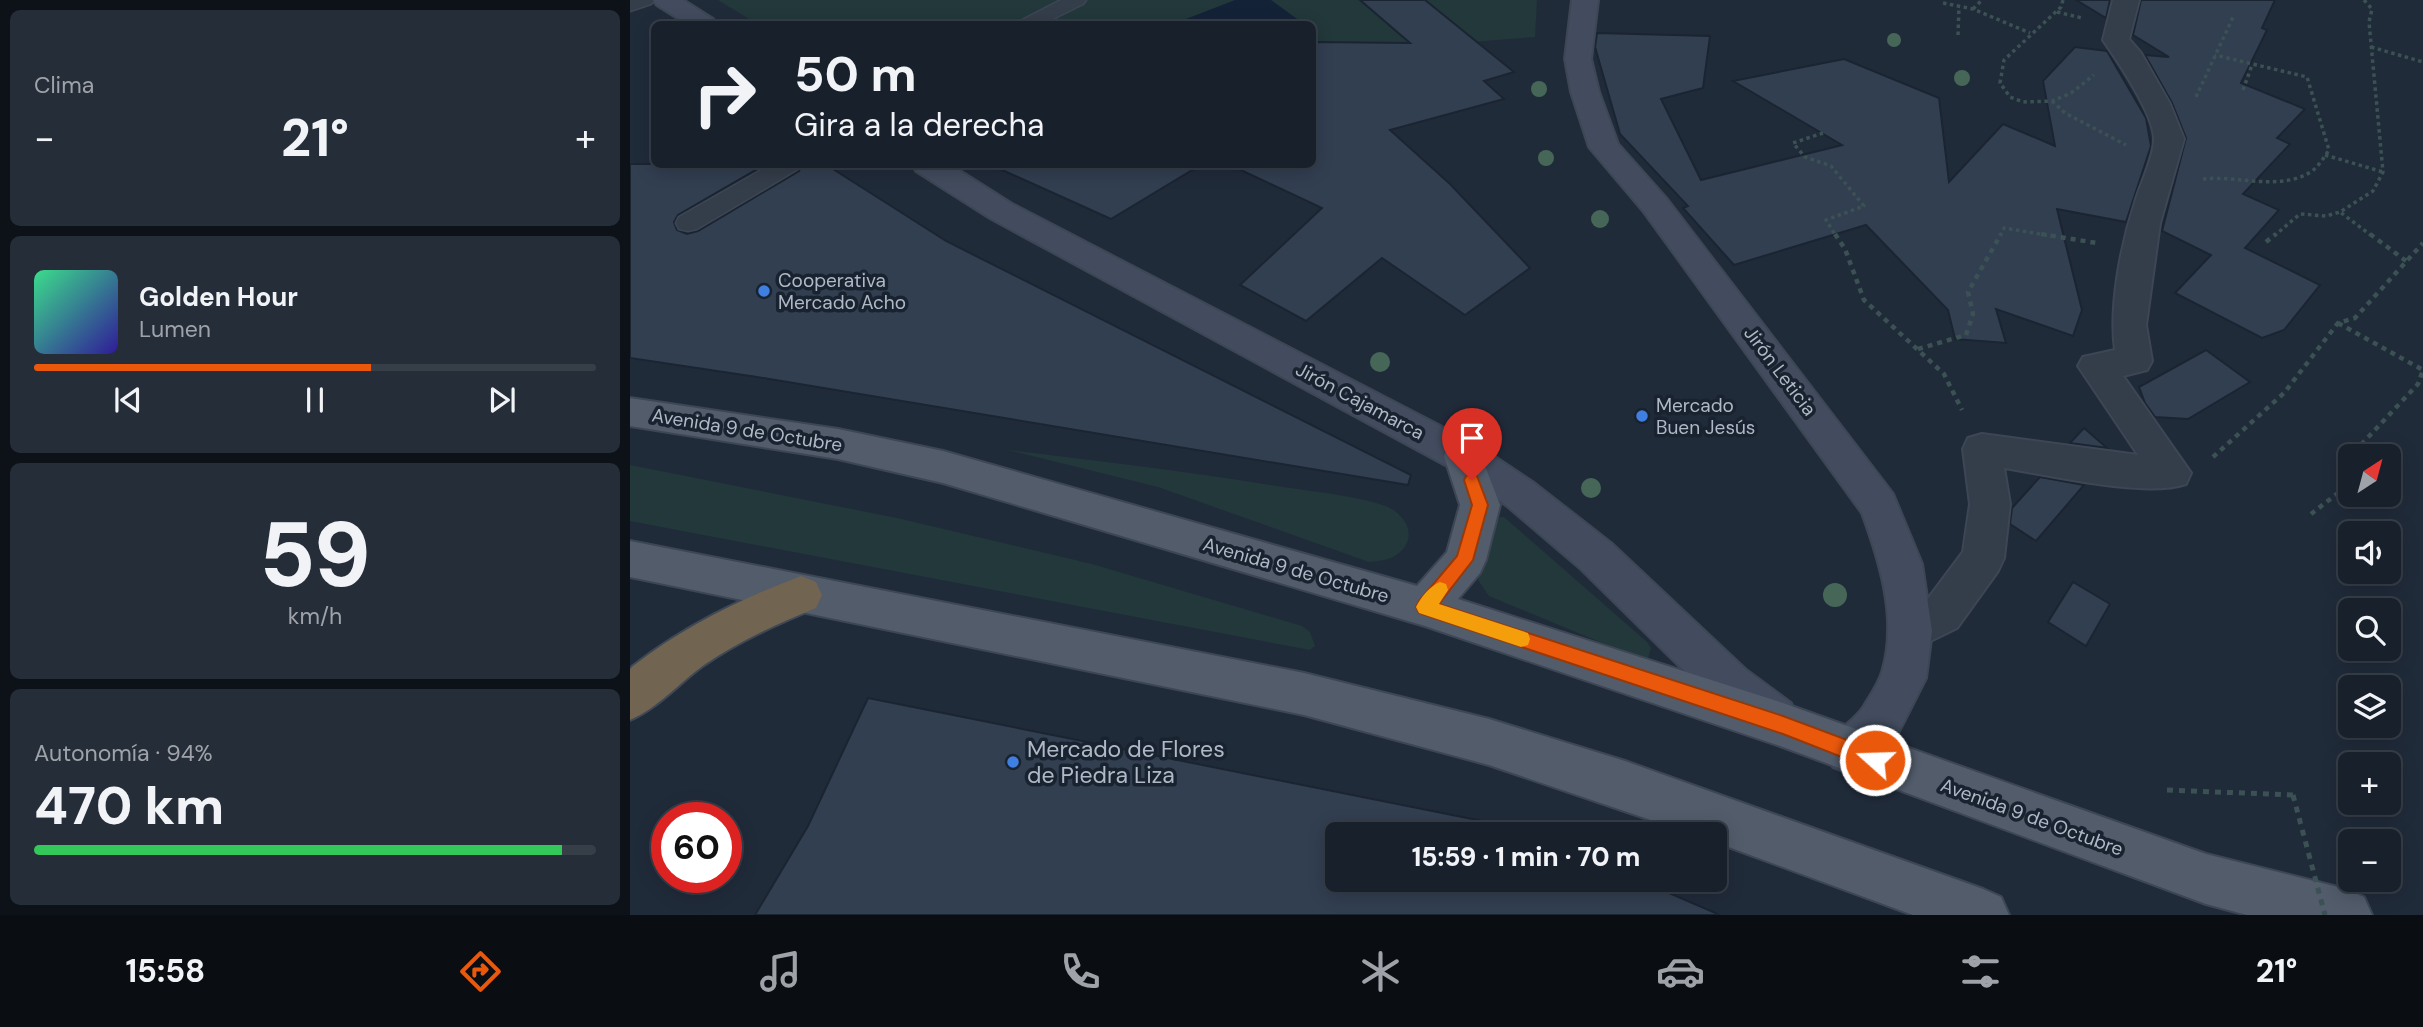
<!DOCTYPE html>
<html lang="es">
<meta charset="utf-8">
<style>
body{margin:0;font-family:"DM Sans",sans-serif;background:#252d38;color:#f1f3f6;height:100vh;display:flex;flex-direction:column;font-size:26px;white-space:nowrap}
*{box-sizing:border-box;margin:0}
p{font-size:23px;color:#9fa3a9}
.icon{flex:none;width:38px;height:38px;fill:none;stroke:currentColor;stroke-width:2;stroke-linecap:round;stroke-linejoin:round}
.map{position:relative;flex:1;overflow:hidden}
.details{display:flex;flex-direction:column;gap:10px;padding:10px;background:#0d1218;width:630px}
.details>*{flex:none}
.guide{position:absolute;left:21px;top:21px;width:665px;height:147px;border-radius:10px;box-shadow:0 4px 18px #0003,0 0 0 2px #363e48;background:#18202c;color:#f1f3f6;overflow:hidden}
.needle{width:46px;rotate:36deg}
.fabs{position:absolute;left:1708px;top:444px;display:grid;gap:14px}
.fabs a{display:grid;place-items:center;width:63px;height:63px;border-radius:10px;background:#18202c;box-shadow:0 4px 18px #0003,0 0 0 2px #363e48;font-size:35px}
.speed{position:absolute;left:21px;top:802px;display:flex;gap:14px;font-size:35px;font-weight:700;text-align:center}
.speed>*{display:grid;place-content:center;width:91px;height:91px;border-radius:50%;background:#18202c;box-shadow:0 4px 18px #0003,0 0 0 2px #363e48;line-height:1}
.speed .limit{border:10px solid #d22;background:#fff;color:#111}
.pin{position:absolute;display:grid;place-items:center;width:60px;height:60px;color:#fff;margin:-72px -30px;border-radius:50% 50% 50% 0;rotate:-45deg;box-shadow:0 0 7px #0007}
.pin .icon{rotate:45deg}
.me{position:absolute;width:77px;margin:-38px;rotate:290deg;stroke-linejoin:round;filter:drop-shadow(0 0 5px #0008)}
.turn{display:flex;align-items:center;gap:24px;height:147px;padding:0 28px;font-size:32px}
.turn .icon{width:91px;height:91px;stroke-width:2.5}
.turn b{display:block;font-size:49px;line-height:60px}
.big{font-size:52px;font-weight:800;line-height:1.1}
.details .widget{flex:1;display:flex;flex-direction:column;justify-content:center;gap:10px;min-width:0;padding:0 24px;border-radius:10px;background:#252d38}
.details .dial{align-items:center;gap:0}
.dial b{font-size:91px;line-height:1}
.song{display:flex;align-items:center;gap:21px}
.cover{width:84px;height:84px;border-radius:10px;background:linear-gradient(135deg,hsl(150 70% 55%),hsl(250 70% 35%))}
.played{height:7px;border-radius:4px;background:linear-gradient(90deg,#ea580c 60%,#363e48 60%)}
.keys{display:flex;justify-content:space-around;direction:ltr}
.heat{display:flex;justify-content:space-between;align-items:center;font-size:38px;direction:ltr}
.charge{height:10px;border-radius:5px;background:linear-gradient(90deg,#34c759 94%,#363e48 0)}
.trip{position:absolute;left:695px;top:822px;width:402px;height:70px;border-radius:10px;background:#18202c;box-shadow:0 4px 18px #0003,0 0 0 2px #363e48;font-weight:800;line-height:70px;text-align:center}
.dock{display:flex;height:112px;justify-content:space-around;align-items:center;background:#0a0d12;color:#9fa3a9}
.dock .icon{width:49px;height:49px}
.dock .selected{color:#ea580c}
.dock b{font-size:32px;color:#f1f3f6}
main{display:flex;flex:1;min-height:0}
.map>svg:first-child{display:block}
.green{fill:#22383b}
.water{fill:#142238}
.building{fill:#323f51;stroke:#1b2431;stroke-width:2}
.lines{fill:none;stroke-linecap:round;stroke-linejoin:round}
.lane-casing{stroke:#3d4654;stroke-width:3}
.street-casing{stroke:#3d4654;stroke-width:4}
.secondary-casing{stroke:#3d4654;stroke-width:4}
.primary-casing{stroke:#3d4654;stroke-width:4}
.highway-casing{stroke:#3f4855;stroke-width:4}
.path-far2{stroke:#3b5153;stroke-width:3.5;stroke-dasharray:3.5 3.5;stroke-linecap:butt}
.path-far1{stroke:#3b5153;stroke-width:4.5;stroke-dasharray:5 5;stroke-linecap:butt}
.path{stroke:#3b5153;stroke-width:5;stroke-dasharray:6 6;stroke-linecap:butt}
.lane{fill:#343d4a;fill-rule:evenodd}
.street{fill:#343d4a;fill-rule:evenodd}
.secondary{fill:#424c5e;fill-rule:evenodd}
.primary{fill:#525c6b;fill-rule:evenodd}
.highway{fill:#716451;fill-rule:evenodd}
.path-bridge{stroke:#3b5153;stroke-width:5;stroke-dasharray:6 6;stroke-linecap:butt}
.tree{fill:#466758}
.route{fill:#ea580c;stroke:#983908;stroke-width:2}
.slow{fill:#f59e0b}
.shop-dot{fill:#3f7fe0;stroke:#19222f;stroke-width:2.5}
.labels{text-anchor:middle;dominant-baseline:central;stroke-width:7;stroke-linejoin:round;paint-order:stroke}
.poi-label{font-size:19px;fill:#afb8c7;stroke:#19222f;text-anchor:start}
.street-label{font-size:19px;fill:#afb8c7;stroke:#19222f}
.near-poi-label{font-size:23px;fill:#afb8c7;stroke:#19222f;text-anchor:start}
</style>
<main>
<section class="details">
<div class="widget"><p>Clima</p>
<div class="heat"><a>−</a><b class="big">21°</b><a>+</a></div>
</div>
<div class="widget">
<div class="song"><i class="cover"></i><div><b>Golden Hour</b><p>Lumen</p></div></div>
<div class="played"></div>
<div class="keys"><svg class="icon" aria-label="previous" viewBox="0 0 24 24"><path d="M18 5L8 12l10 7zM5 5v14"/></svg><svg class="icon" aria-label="pause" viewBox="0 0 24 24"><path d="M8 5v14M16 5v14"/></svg><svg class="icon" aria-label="next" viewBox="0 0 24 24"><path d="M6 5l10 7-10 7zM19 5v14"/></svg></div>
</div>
<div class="widget dial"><b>59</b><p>km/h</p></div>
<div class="widget"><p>Autonomía · 94%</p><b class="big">470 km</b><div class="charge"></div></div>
</section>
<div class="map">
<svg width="1793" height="915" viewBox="0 0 1793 915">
<rect width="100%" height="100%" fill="#202b3a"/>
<!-- green -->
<g class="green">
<path d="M88,0H907L905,37L765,48L683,77L682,24H127Z"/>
<path d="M378,450C470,461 561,472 653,487C680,491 734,497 758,507C775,515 786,534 773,549C764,560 751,561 739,562L528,487Z"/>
<path d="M0,465L267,518L462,564L672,626L680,632L685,646L680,650L0,521Z"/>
<path d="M870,517H874L1017,642L1021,648L1018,659L1013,660L859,596L848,580L865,524Z"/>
</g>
<!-- water -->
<path class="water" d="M605,0H641L674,24H543Z"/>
<!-- building -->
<g class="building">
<path d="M730,0H795L884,72L854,81L874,99L760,130L820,184L900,268L835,315L752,258L676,321L610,285L692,208L598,164H682V42L780,43Z"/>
<path d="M1446,0H1480L1476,18Z"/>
<path d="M1511,0H1645L1632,28L1637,30L1611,83L1675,109L1647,138L1660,144L1613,194L1649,210L1615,248L1690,285L1654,330L1632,338L1545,293L1581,255L1532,231L1556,138L1542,103L1515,55L1539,57L1503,35Z"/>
<path d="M967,33L1080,36L1073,88L1031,99L1071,180L1212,145L1103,81L1214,59L1309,98L1319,182L1373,124L1425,146L1413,81L1445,47L1477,51L1516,118L1521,146L1496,222L1427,209L1452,310L1443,336L1366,309L1376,343L1325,339L1318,310L1236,225L1104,265L1053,208L1058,206L990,134L965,47Z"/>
<path d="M0,164H136L48,215L44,222L47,230L57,234L68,231L169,171L173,164H195L316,241L781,475L778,485L127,377L0,358Z"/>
<path d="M359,164H572L481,219Z"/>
<path d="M1576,350L1620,382L1558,419L1525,417L1515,403L1509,387Z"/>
<path d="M1454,428L1477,448L1440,443Z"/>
<path d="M1410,477L1454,485L1406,541L1380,524L1382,508Z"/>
<path d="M1443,582L1480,604L1456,646L1418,622Z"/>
<path d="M238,698L877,826L898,835H707V880H1009L1090,915H125L178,826Z"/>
</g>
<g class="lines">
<!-- lane casing -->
<g class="lane-casing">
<g id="lane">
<path d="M0,0H24L21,4L0,11Z"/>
<path d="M431,0H456L453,4L413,24H389L392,20Z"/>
<path d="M142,164H171L168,169L67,229L58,231L49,229L46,223L49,217Z"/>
</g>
</g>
<!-- street casing -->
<g class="street-casing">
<path id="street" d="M1483,0H1509L1499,39L1511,53L1540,104L1554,139L1530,223L1516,325L1522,361L1517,370L1493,376L1561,473L1556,484C1513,498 1421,475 1374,468L1380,504L1374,558L1368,571L1327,628L1280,651L1265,645L1258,631L1265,617L1297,600L1333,552L1340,504L1333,449L1338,438L1352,434L1508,455L1448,366L1453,357L1485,350C1479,306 1491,245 1505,202C1510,185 1524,156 1524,140C1525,116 1487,60 1473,40Z"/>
</g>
<!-- secondary casing -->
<g class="secondary-casing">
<g id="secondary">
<path d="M23,0H53L83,19L87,24H57L27,5Z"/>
<path d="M942,0H968L961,59L969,92L988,144L1036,198L1263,494L1292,564L1302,631L1296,678L1264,741L1237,767L1220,774L1203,767L1196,751C1207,727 1222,724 1234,706C1240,696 1249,683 1252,672C1268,620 1250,562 1232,513L1014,212L959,147L941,92L935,59Z"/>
<path d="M282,164H319L382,204L847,445L904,483L981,543L1115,669L1161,703L1168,719L1161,735L1145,741L1129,735L1083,699L951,569L876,505L819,467L360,218L286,171Z"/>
</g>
</g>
<!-- primary casing -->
<g class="primary-casing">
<g id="primary">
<path d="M0,398L208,429L313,451L787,586L817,552L830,505L814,456L819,445L833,441L847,445L870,505L856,560L850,573L828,599L1153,703L1576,854L1716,889L1734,897L1742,915H1617L1576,904L1153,747L795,626L313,483L208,459L0,426Z"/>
<path d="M0,541L674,673L859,719L995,761L1353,889L1371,897L1379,915H1283L1085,842V835H1065L859,765L674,715L0,577Z"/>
</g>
</g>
<!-- highway casing -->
<g class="highway-casing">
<path id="highway" d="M171,576L186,582L192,595L186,608C147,624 109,641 74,665C49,683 28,708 0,720V669L3,666C55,626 110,599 171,576Z"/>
</g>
<!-- path-far2 -->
<g class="path-far2">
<path d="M1433,0L1431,7L1374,60L1370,83L1380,97L1393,102L1422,101L1441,93L1464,75"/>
<path d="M1734,0L1742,9L1739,22L1753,172L1743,191L1710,212L1742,236"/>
<path d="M1313,3L1343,9L1400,33"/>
<path d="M1343,9L1352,0"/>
<path d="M1427,12L1452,18"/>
<path d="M1328,35L1329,7"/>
<path d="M1741,47L1793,62"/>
<path d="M1613,90L1622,65"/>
<path d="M1566,97L1604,15"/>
<path d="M1422,101L1435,113L1496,145"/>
<path d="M1193,133L1163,143L1175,157L1201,166L1234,206L1196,220L1206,236"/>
<path d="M1695,155L1753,172"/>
<path d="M1573,179C1607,175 1651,192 1682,171C1689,166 1694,157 1699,150L1677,77L1585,55"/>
<path d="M1370,236L1374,228L1422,236"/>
<path d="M1644,236L1670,214L1696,216L1710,212"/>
</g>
<!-- path-far1 -->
<g class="path-far1">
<path d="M1205,234L1215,249L1234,300L1314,374L1332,410"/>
<path d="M1411,234L1467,243"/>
<path d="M1740,234L1776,261"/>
<path d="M1636,242L1646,234"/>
<path d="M1708,323L1793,370L1788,384L1728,448L1725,457"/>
<path d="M1288,349L1336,335L1343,314L1338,292L1371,234"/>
<path d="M1583,457L1654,393L1708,323L1725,318L1793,243"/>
<path d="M1681,514L1708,493L1720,470"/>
</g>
<!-- path -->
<path class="path" d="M1537,790L1663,795"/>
<!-- lane -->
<use href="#lane" class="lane"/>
<!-- street -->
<use href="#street" class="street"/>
<!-- secondary -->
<use href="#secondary" class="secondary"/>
<!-- primary -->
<use href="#primary" class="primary"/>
<!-- highway -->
<use href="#highway" class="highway"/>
<!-- path-bridge -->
<path class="path-bridge" d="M1663,795L1695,915"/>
</g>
<!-- trees -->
<g class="tree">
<circle cx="1264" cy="40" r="7"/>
<circle cx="1332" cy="78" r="8"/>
<circle cx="909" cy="89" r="8"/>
<circle cx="916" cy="158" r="8"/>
<circle cx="970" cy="219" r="9"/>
<circle cx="750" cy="362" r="10"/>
<circle cx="961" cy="488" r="10"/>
<circle cx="1205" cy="595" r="12"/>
</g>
<!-- route -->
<path class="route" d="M842,474L847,476L858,505L843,560L809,604L1153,716L1252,753L1255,760L1252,767L1245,770L1153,734L789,613L786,607L789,601L827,556L842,505L834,480L836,476Z"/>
<!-- slow -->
<path class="slow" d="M810,582L816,584L818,590L809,604L898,633L900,639L898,645L891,647L789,613L786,607C791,597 800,586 810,582Z"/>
<!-- markers -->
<g class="shop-dot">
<circle cx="134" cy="291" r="7"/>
<circle cx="1012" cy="416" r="7"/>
<circle cx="383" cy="762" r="7"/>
</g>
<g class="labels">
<!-- poi labels -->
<g class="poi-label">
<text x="148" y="280">Cooperativa<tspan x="148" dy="22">Mercado Acho</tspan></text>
<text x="1026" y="405">Mercado<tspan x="1026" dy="22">Buen Jesús</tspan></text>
</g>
<!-- street labels -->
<g class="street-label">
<text transform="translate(1150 371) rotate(53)">Jirón Leticia</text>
<text transform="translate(730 401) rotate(28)">Jirón Cajamarca</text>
<text transform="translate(117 430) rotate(9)">Avenida 9 de Octubre</text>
<text transform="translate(666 570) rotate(16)">Avenida 9 de Octubre</text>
<text transform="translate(1402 817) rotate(20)">Avenida 9 de Octubre</text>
</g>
<!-- near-poi labels -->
<g class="near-poi-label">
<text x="397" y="749">Mercado de Flores<tspan x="397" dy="26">de Piedra Liza</tspan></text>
</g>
</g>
</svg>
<div class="fabs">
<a><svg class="needle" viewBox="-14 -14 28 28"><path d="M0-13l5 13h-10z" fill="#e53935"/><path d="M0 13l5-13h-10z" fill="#9fa3a9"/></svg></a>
<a><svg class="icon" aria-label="sound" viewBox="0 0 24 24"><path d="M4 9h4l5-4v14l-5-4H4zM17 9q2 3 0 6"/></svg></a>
<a><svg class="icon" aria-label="search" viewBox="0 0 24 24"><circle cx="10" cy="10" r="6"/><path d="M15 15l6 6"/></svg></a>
<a><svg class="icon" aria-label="layers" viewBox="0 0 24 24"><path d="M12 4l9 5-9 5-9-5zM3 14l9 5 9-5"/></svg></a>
<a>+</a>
<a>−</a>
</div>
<div class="speed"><div class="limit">60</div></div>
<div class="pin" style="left:842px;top:480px;background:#d93025"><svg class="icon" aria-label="arrive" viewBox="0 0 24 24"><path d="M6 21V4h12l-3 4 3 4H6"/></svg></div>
<svg class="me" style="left:1245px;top:760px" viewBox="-20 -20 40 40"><circle r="17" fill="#ea580c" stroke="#fff" stroke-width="3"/><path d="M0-11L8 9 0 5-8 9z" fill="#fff"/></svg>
<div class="trip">15:59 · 1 min · 70 m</div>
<div class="guide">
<div class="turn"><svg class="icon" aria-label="right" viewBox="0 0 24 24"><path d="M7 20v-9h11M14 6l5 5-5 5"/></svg><div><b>50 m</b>Gira a la derecha</div></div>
</div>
</div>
</main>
<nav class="dock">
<b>15:58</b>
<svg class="icon selected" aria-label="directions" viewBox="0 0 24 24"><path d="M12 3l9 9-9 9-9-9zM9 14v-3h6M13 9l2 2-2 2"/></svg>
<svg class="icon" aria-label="music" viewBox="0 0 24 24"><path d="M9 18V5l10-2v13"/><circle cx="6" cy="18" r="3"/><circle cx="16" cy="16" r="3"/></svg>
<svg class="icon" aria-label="phone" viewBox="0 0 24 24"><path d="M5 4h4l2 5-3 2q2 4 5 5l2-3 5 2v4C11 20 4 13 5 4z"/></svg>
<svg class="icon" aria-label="climate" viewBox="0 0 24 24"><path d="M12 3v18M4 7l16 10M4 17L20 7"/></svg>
<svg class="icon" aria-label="car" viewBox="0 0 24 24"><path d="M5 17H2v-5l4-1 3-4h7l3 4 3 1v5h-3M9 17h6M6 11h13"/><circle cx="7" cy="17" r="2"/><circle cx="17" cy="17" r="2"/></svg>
<svg class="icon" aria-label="filters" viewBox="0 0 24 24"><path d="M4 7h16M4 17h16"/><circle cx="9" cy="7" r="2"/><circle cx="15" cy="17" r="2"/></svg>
<b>21°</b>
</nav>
